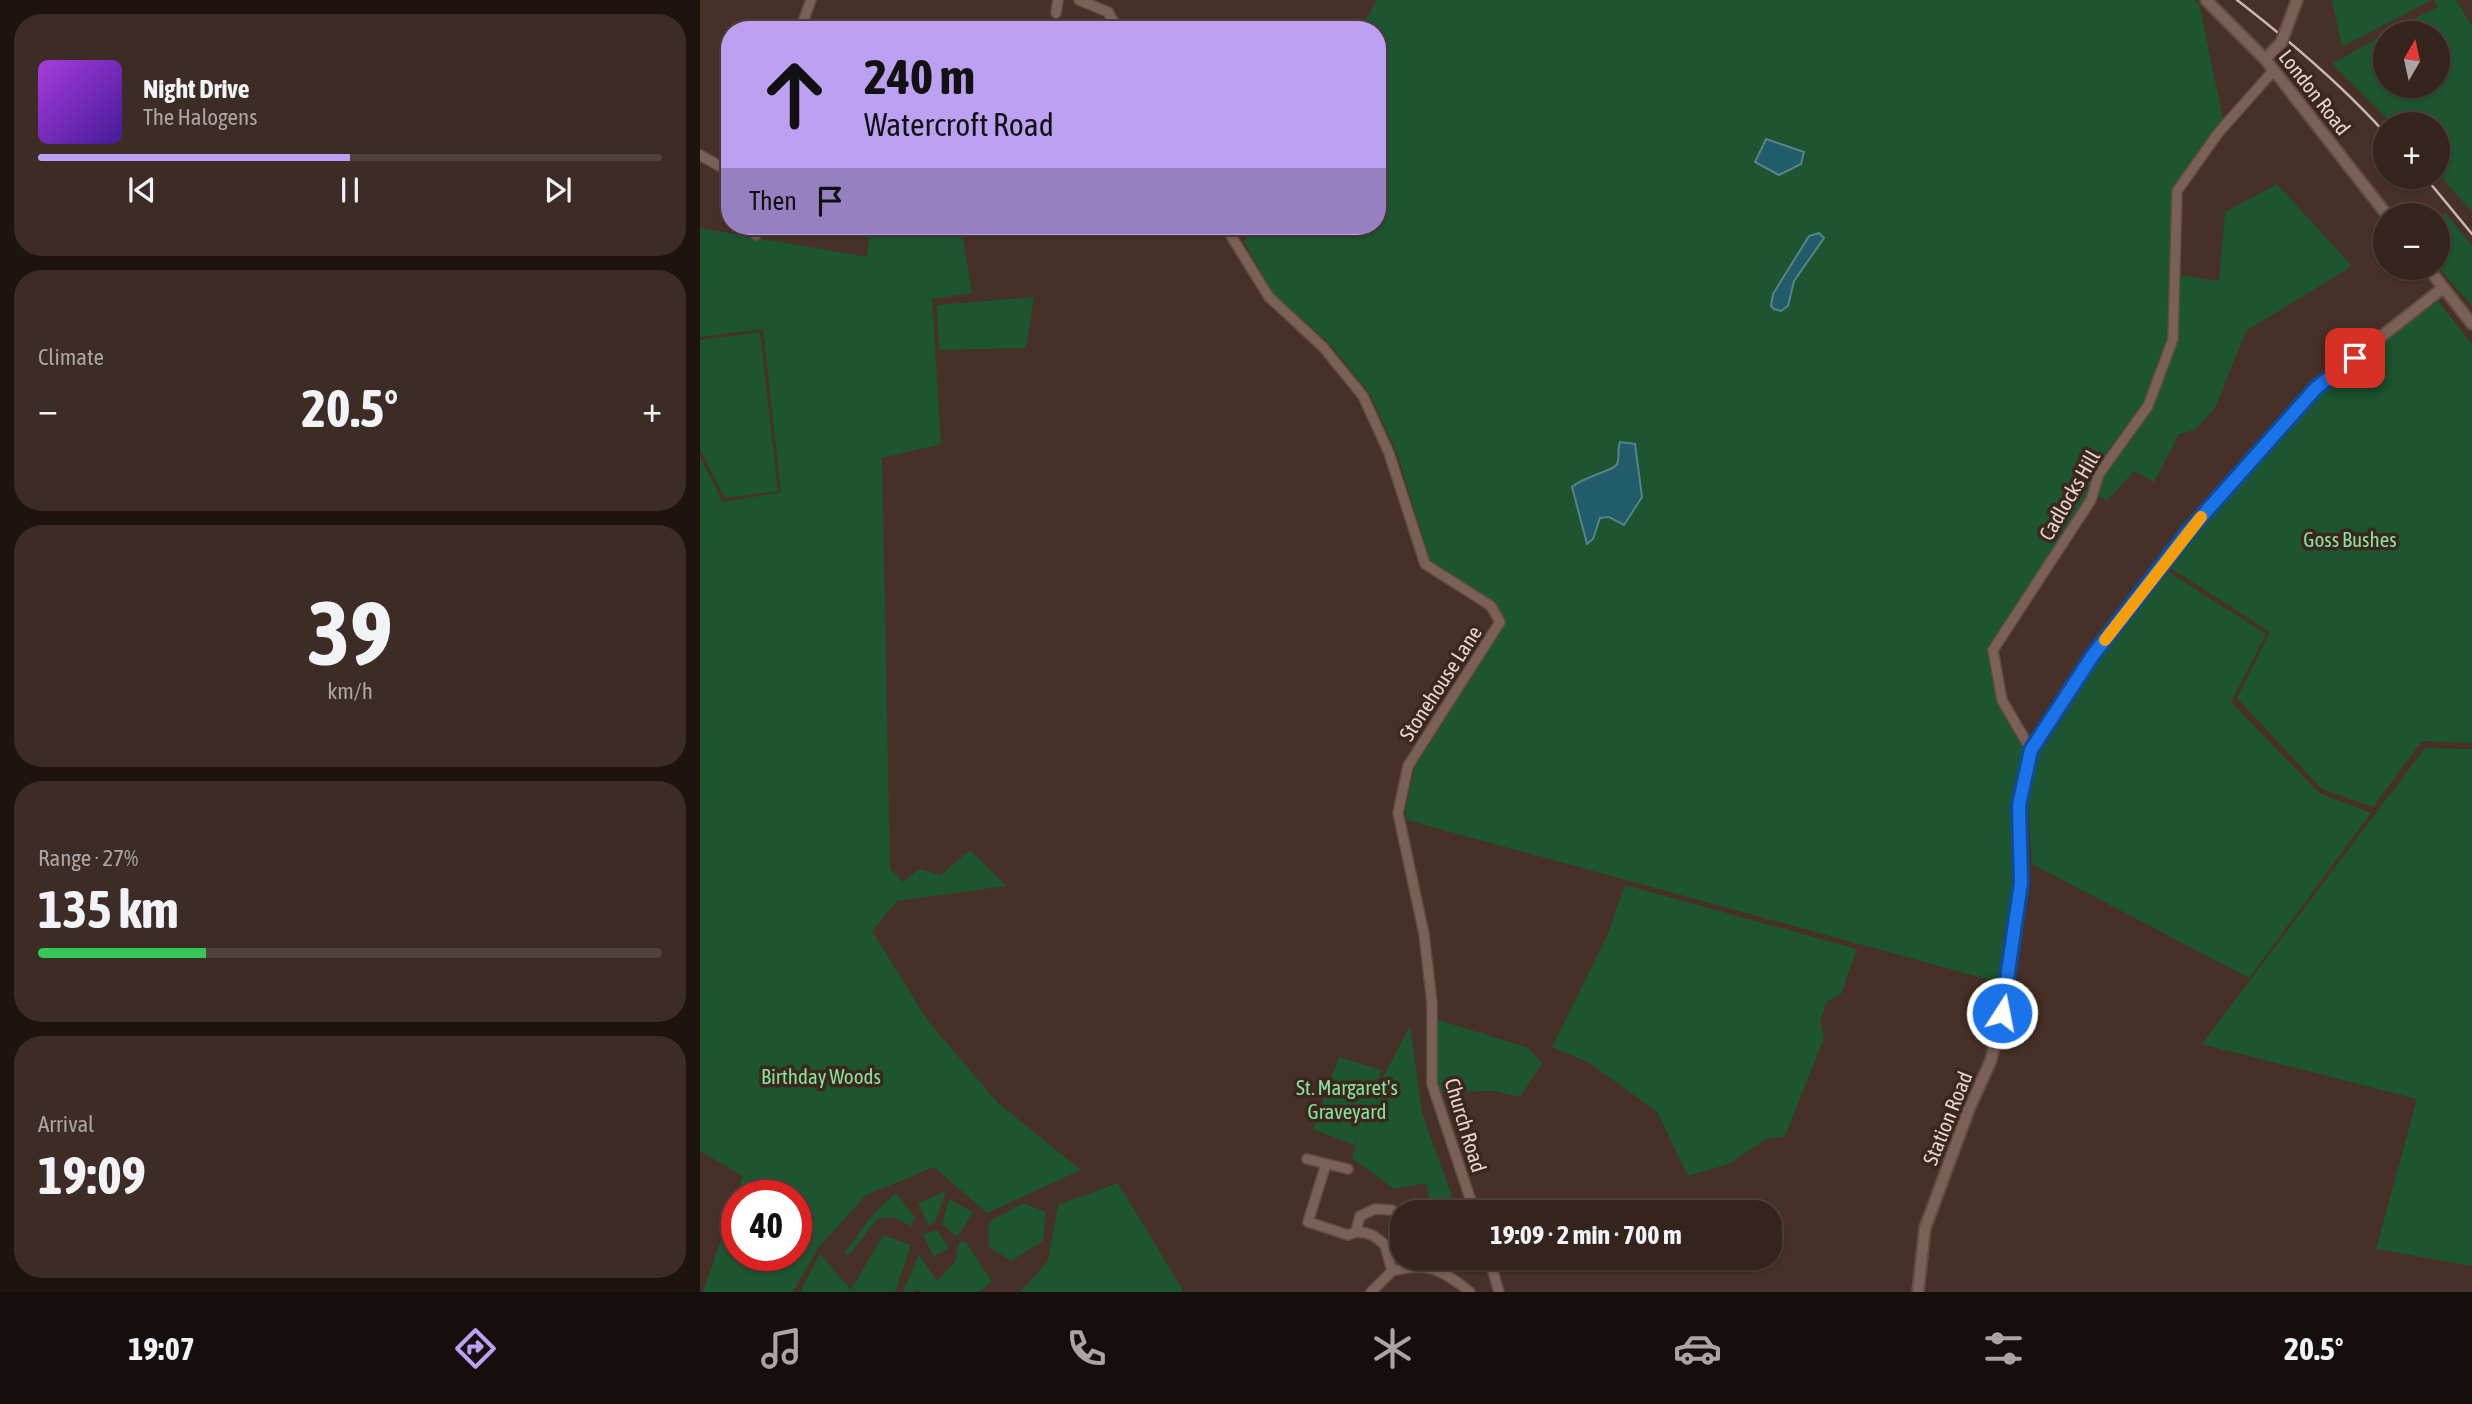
<!DOCTYPE html>
<meta charset="utf-8">
<style>
body{margin:0;font-family:"Asap Condensed",sans-serif;background:#3d2c26;color:#f1f3f6;height:100vh;display:flex;flex-direction:column;font-size:26px;white-space:nowrap}
*{box-sizing:border-box;margin:0}
p{font-size:23px;color:#aaa4a4}
.icon{flex:none;width:38px;height:38px;fill:none;stroke:currentColor;stroke-width:2;stroke-linecap:round;stroke-linejoin:round}
.map{position:relative;flex:1;overflow:hidden}
.details{display:flex;flex-direction:column;gap:14px;padding:14px;background:#1d1410;width:700px}
.details>*{flex:none}
.banner{position:absolute;left:21px;top:21px;width:665px;height:214px;border-radius:28px;box-shadow:0 2px 5px #0004,0 0 0 2px #4f413b;background:#bca0f2;color:#111;overflow:hidden}
.needle{width:46px;rotate:9deg}
.tools{position:absolute;left:1673px;top:21px;display:grid;gap:14px}
.tools a{display:grid;place-items:center;width:77px;height:77px;border-radius:50%;background:#35241d;box-shadow:0 2px 5px #0004,0 0 0 2px #4f413b;font-size:35px}
.speed{position:absolute;left:21px;top:1180px;display:flex;gap:14px;font-size:35px;font-weight:700;text-align:center}
.speed>*{display:grid;place-content:center;width:91px;height:91px;border-radius:50%;background:#35241d;box-shadow:0 2px 5px #0004,0 0 0 2px #4f413b;line-height:1}
.speed .limit{border:10px solid #d22;background:#fff;color:#111}
.pin{position:absolute;display:grid;place-items:center;width:60px;height:60px;color:#fff;margin:-30px;border-radius:14px;box-shadow:0 4px 10px #0006}
.me{position:absolute;width:77px;margin:-38px;rotate:11deg;stroke-linejoin:round;filter:drop-shadow(0 0 5px #0008)}
.turn{display:flex;align-items:center;gap:24px;height:147px;padding:0 28px;font-size:32px}
.turn .icon{width:91px;height:91px;stroke-width:2.5}
.turn b{display:block;font-size:49px;line-height:60px}
.then{display:flex;align-items:center;height:66px;padding:0 28px;background:#0003;gap:14px;font-size:26px}
.big{font-size:52px;font-weight:700;line-height:1.1}
.details .widget{flex:1;display:flex;flex-direction:column;justify-content:center;gap:10px;min-width:0;padding:0 24px;border-radius:28px;background:#3d2c26}
.details .dial{align-items:center;gap:0}
.dial b{font-size:91px;line-height:1}
.song{display:flex;align-items:center;gap:21px}
.cover{width:84px;height:84px;border-radius:10px;background:linear-gradient(135deg,hsl(280 70% 55%),hsl(260 70% 35%))}
.played{height:7px;border-radius:4px;background:linear-gradient(90deg,#bca0f2 50%,#4f413b 50%)}
.keys{display:flex;justify-content:space-around;direction:ltr}
.heat{display:flex;justify-content:space-between;align-items:center;font-size:38px;direction:ltr}
.charge{height:10px;border-radius:5px;background:linear-gradient(90deg,#34c759 27%,#4f413b 0)}
.trip{position:absolute;left:690px;top:1200px;width:392px;height:70px;border-radius:28px;background:#35241d;box-shadow:0 2px 5px #0004,0 0 0 2px #4f413b;font-weight:700;line-height:70px;text-align:center}
.tabs{display:flex;height:112px;justify-content:space-around;align-items:center;background:#150e0c;color:#aaa4a4}
.tabs .icon{width:49px;height:49px}
.tabs .on{color:#bca0f2}
.tabs b{font-size:32px;color:#f1f3f6}
main{display:flex;flex:1;min-height:0}
.map>svg:first-child{display:block}
.green{fill:#1c552f;fill-rule:evenodd}
.water{fill:#205c69;stroke:#5b8188;stroke-width:2}
.lines{fill:none;stroke-linecap:round;stroke-linejoin:round}
.minor-casing{stroke:#604c45;stroke-width:12}
.tertiary-casing{stroke:#604c45;stroke-width:14}
.minor{stroke:#7a6056;stroke-width:9}
.tertiary{stroke:#7a6056;stroke-width:10}
.rail{stroke:#c8b8b1;stroke-width:2.5}
.tertiary-bridge-casing{stroke:#604c45;stroke-width:14;stroke-linecap:butt}
.tertiary-bridge{stroke:#7a6056;stroke-width:10}
.route-casing{stroke:#114b97;stroke-width:18}
.route{stroke:#1a73e8;stroke-width:12}
.slow{stroke:#f59e0b;stroke-width:12}
.labels{text-anchor:middle;dominant-baseline:central;stroke-width:7;stroke-linejoin:round;paint-order:stroke}
.street-label{font-size:21px;fill:#e5d6d0;stroke:#3c261d}
.park-label{font-size:21px;fill:#83e49d;stroke:#3c261d}
</style>
<main>
<section class="details">
<div class="widget">
<div class="song"><i class="cover"></i><div><b>Night Drive</b><p>The Halogens</p></div></div>
<div class="played"></div>
<div class="keys"><svg class="icon" aria-label="previous" viewBox="0 0 24 24"><path d="M18 5L8 12l10 7zM5 5v14"/></svg><svg class="icon" aria-label="pause" viewBox="0 0 24 24"><path d="M8 5v14M16 5v14"/></svg><svg class="icon" aria-label="next" viewBox="0 0 24 24"><path d="M6 5l10 7-10 7zM19 5v14"/></svg></div>
</div>
<div class="widget"><p>Climate</p>
<div class="heat"><a>−</a><b class="big">20.5°</b><a>+</a></div>
</div>
<div class="widget dial"><b>39</b><p>km/h</p></div>
<div class="widget"><p>Range · 27%</p><b class="big">135 km</b><div class="charge"></div></div>
<div class="widget"><p>Arrival</p><b class="big">19:09</b></div>
</section>
<div class="map">
<svg width="1772" height="1292" viewBox="0 0 1772 1292">
<rect width="100%" height="100%" fill="#473027"/>
<!-- green -->
<g class="green">
<path d="M677,0H1493L1499,3L1523,119L1473,187L1467,338L1443,403L1393,471L1386,499L1287,650L1298,704L1325,752L1312,806L1315,884L1301,983L707,820L705,811L715,767L806,623L795,602L730,560L697,453L670,394L630,344L573,293L544,242L553,226H677V30H660Z"/>
<path d="M1632,0H1731L1642,47Z"/>
<path d="M1734,0H1756L1772,26V212L1738,173V124H1693L1632,64L1685,34V86H1738V33H1686L1738,7Z"/>
<path d="M1577,184L1652,266L1546,331L1515,408L1495,430L1479,434L1454,482L1434,471L1407,501L1399,496L1402,476L1449,414L1478,339L1480,275L1519,281L1525,212Z"/>
<path d="M1744,211L1772,246V306L1738,267Z"/>
<path d="M170,226H261L272,293L232,299L241,444L182,458L190,869L203,882L219,869L241,875L270,850L307,886L197,901L172,931L228,1021L298,1103L381,1170L287,1213L234,1167L166,1195L118,1248L93,1292H3L43,1176L0,1151V457L23,502L81,492L63,329L0,337V228L167,257ZM37,1195H96V1255H37Z"/>
<path d="M334,297L326,348L239,350L237,305Z"/>
<path d="M1738,301L1772,344V743L1722,741L1673,807L1622,789L1537,698L1570,632L1466,565L1562,453L1620,392Z"/>
<path d="M60,332L78,491L25,498L0,450V340Z"/>
<path d="M1465,570L1566,634L1531,702L1619,793L1671,813L1549,978L1332,864L1328,805L1338,753L1400,659Z"/>
<path d="M1725,748L1772,749V1266L1676,1249L1717,1099L1502,1044Z"/>
<path d="M925,885L1157,949L1141,994L1127,1002L1120,1021L1124,1038L1085,1136L1066,1139L1029,1164L988,1176L957,1112L891,1064L852,1047L907,936Z"/>
<path d="M742,1021L828,1048L842,1063L820,1097L794,1091L738,1092L735,1083L736,1022Z"/>
<path d="M710,1026L722,1113L758,1213H732L726,1183L694,1189L652,1158L658,1135L654,1145L613,1129L639,1057L681,1070L673,1096Z"/>
<path d="M418,1183L484,1292H320L348,1261L358,1205Z"/>
<path d="M246,1191L235,1223L228,1225L218,1203Z"/>
<path d="M196,1193L215,1217L211,1226L193,1217L177,1219L151,1253L143,1255L174,1213Z"/>
<path d="M249,1199L273,1212L257,1237L242,1224Z"/>
<path d="M323,1203L346,1212L343,1241L311,1261L289,1247V1222Z"/>
<path d="M238,1230L249,1249L233,1256L223,1234Z"/>
<path d="M183,1235L211,1245L195,1292H100L120,1254L151,1290Z"/>
<path d="M259,1242H266L292,1282L279,1292H221L216,1289L215,1292H203L219,1255L237,1281L255,1262Z"/>
</g>
<!-- water -->
<g class="water">
<path d="M1066,139L1104,152L1101,164L1079,175L1055,162Z"/>
<path d="M1119,233L1124,238L1094,281L1088,306L1081,311L1074,309L1071,306L1073,294L1109,236Z"/>
<path d="M920,442L935,444L942,497L924,525L909,517L900,518L893,539L887,544L872,487C884,476 914,471 917,464C920,458 917,449 920,442Z"/>
</g>
<g class="lines">
<!-- minor casing -->
<g class="minor-casing">
<g id="minor">
<path d="M379,0L408,12L418,30"/>
<path d="M356,13L358,0"/>
<path d="M100,30L111,0"/>
<path d="M0,155L30,172"/>
<path d="M56,226V235"/>
<path d="M525,226L569,297L623,347L663,396L689,453L725,564L791,606L800,622L708,766L698,813L724,934L732,1003V1084L775,1213"/>
<path d="M1331,750L1302,700L1293,650L1391,500L1399,474L1448,406L1473,339L1477,191L1519,132L1574,70"/>
<path d="M607,1159L648,1169"/>
<path d="M626,1164L608,1222L648,1235C662,1228 674,1234 685,1245L692,1271C729,1262 741,1269 770,1292"/>
<path d="M656,1231L660,1216L675,1209L692,1210"/>
<path d="M789,1258L799,1292"/>
<path d="M671,1292L692,1271"/>
</g>
</g>
<!-- tertiary casing -->
<g class="tertiary-casing">
<g id="tertiary">
<path d="M1506,0L1565,59L1687,215"/>
<path d="M1590,19L1597,0"/>
<path d="M1565,59L1581,43"/>
<path d="M1728,268L1772,324"/>
<path d="M1218,1292L1225,1228L1269,1109L1291,1060L1307,990L1321,883L1319,805L1331,750L1393,655L1487,532L1616,388L1743,288"/>
</g>
</g>
<!-- minor -->
<use href="#minor" class="minor"/>
<!-- tertiary -->
<use href="#tertiary" class="tertiary"/>
<!-- rail -->
<g class="rail">
<path d="M1537,0C1590,41 1641,84 1685,133"/>
<path d="M1725,177L1772,234"/>
</g>
<!-- tertiary-bridge casing -->
<g class="tertiary-bridge-casing">
<path id="tertiary-bridge" d="M1581,43L1590,19"/>
</g>
<!-- tertiary-bridge -->
<use href="#tertiary-bridge" class="tertiary-bridge"/>
</g>
<g class="lines">
<!-- route casing -->
<g class="route-casing">
<path id="route" d="M1302,1013L1321,883L1319,805L1331,750L1393,655L1487,533L1616,388L1655,358"/>
</g>
<!-- route -->
<use href="#route" class="route"/>
<!-- slow -->
<path class="slow" d="M1405,640L1501,517"/>
</g>
<g class="labels">
<!-- street labels -->
<g class="street-label">
<text transform="translate(1615 92) rotate(52)">London Road</text>
<text transform="translate(1369 495) rotate(-60)">Cadlocks Hill</text>
<text transform="translate(740 683) rotate(-57)">Stonehouse Lane</text>
<text transform="translate(1247 1118) rotate(-68)">Station Road</text>
<text transform="translate(766 1125) rotate(73)">Church Road</text>
</g>
<!-- park labels -->
<g class="park-label">
<text x="1650" y="539">Goss Bushes</text>
<text x="121" y="1076">Birthday Woods</text>
<text x="647" y="1087">St. Margaret's<tspan x="647" dy="24">Graveyard</tspan></text>
</g>
</g>
</svg>
<div class="tools">
<a><svg class="needle" viewBox="-14 -14 28 28"><path d="M0-13l5 13h-10z" fill="#e53935"/><path d="M0 13l5-13h-10z" fill="#aaa4a4"/></svg></a>
<a>+</a>
<a>−</a>
</div>
<div class="speed"><div class="limit">40</div></div>
<div class="pin" style="left:1655px;top:358px;background:#d93025"><svg class="icon" aria-label="arrive" viewBox="0 0 24 24"><path d="M6 21V4h12l-3 4 3 4H6"/></svg></div>
<svg class="me" style="left:1302px;top:1013px" viewBox="-20 -20 40 40"><circle r="17" fill="#1a73e8" stroke="#fff" stroke-width="3"/><path d="M0-11L8 9 0 5-8 9z" fill="#fff"/></svg>
<div class="trip">19:09 · 2 min · 700 m</div>
<div class="banner">
<div class="turn"><svg class="icon" aria-label="ahead" viewBox="0 0 24 24"><path d="M12 20V5M6 11l6-6 6 6"/></svg><div><b>240 m</b>Watercroft Road</div></div>
<div class="then">Then<svg class="icon" aria-label="arrive" viewBox="0 0 24 24"><path d="M6 21V4h12l-3 4 3 4H6"/></svg></div>
</div>
</div>
</main>
<nav class="tabs">
<b>19:07</b>
<svg class="icon on" aria-label="directions" viewBox="0 0 24 24"><path d="M12 3l9 9-9 9-9-9zM9 14v-3h6M13 9l2 2-2 2"/></svg>
<svg class="icon" aria-label="music" viewBox="0 0 24 24"><path d="M9 18V5l10-2v13"/><circle cx="6" cy="18" r="3"/><circle cx="16" cy="16" r="3"/></svg>
<svg class="icon" aria-label="phone" viewBox="0 0 24 24"><path d="M5 4h4l2 5-3 2q2 4 5 5l2-3 5 2v4C11 20 4 13 5 4z"/></svg>
<svg class="icon" aria-label="climate" viewBox="0 0 24 24"><path d="M12 3v18M4 7l16 10M4 17L20 7"/></svg>
<svg class="icon" aria-label="car" viewBox="0 0 24 24"><path d="M5 17H2v-5l4-1 3-4h7l3 4 3 1v5h-3M9 17h6M6 11h13"/><circle cx="7" cy="17" r="2"/><circle cx="17" cy="17" r="2"/></svg>
<svg class="icon" aria-label="filters" viewBox="0 0 24 24"><path d="M4 7h16M4 17h16"/><circle cx="9" cy="7" r="2"/><circle cx="15" cy="17" r="2"/></svg>
<b>20.5°</b>
</nav>
